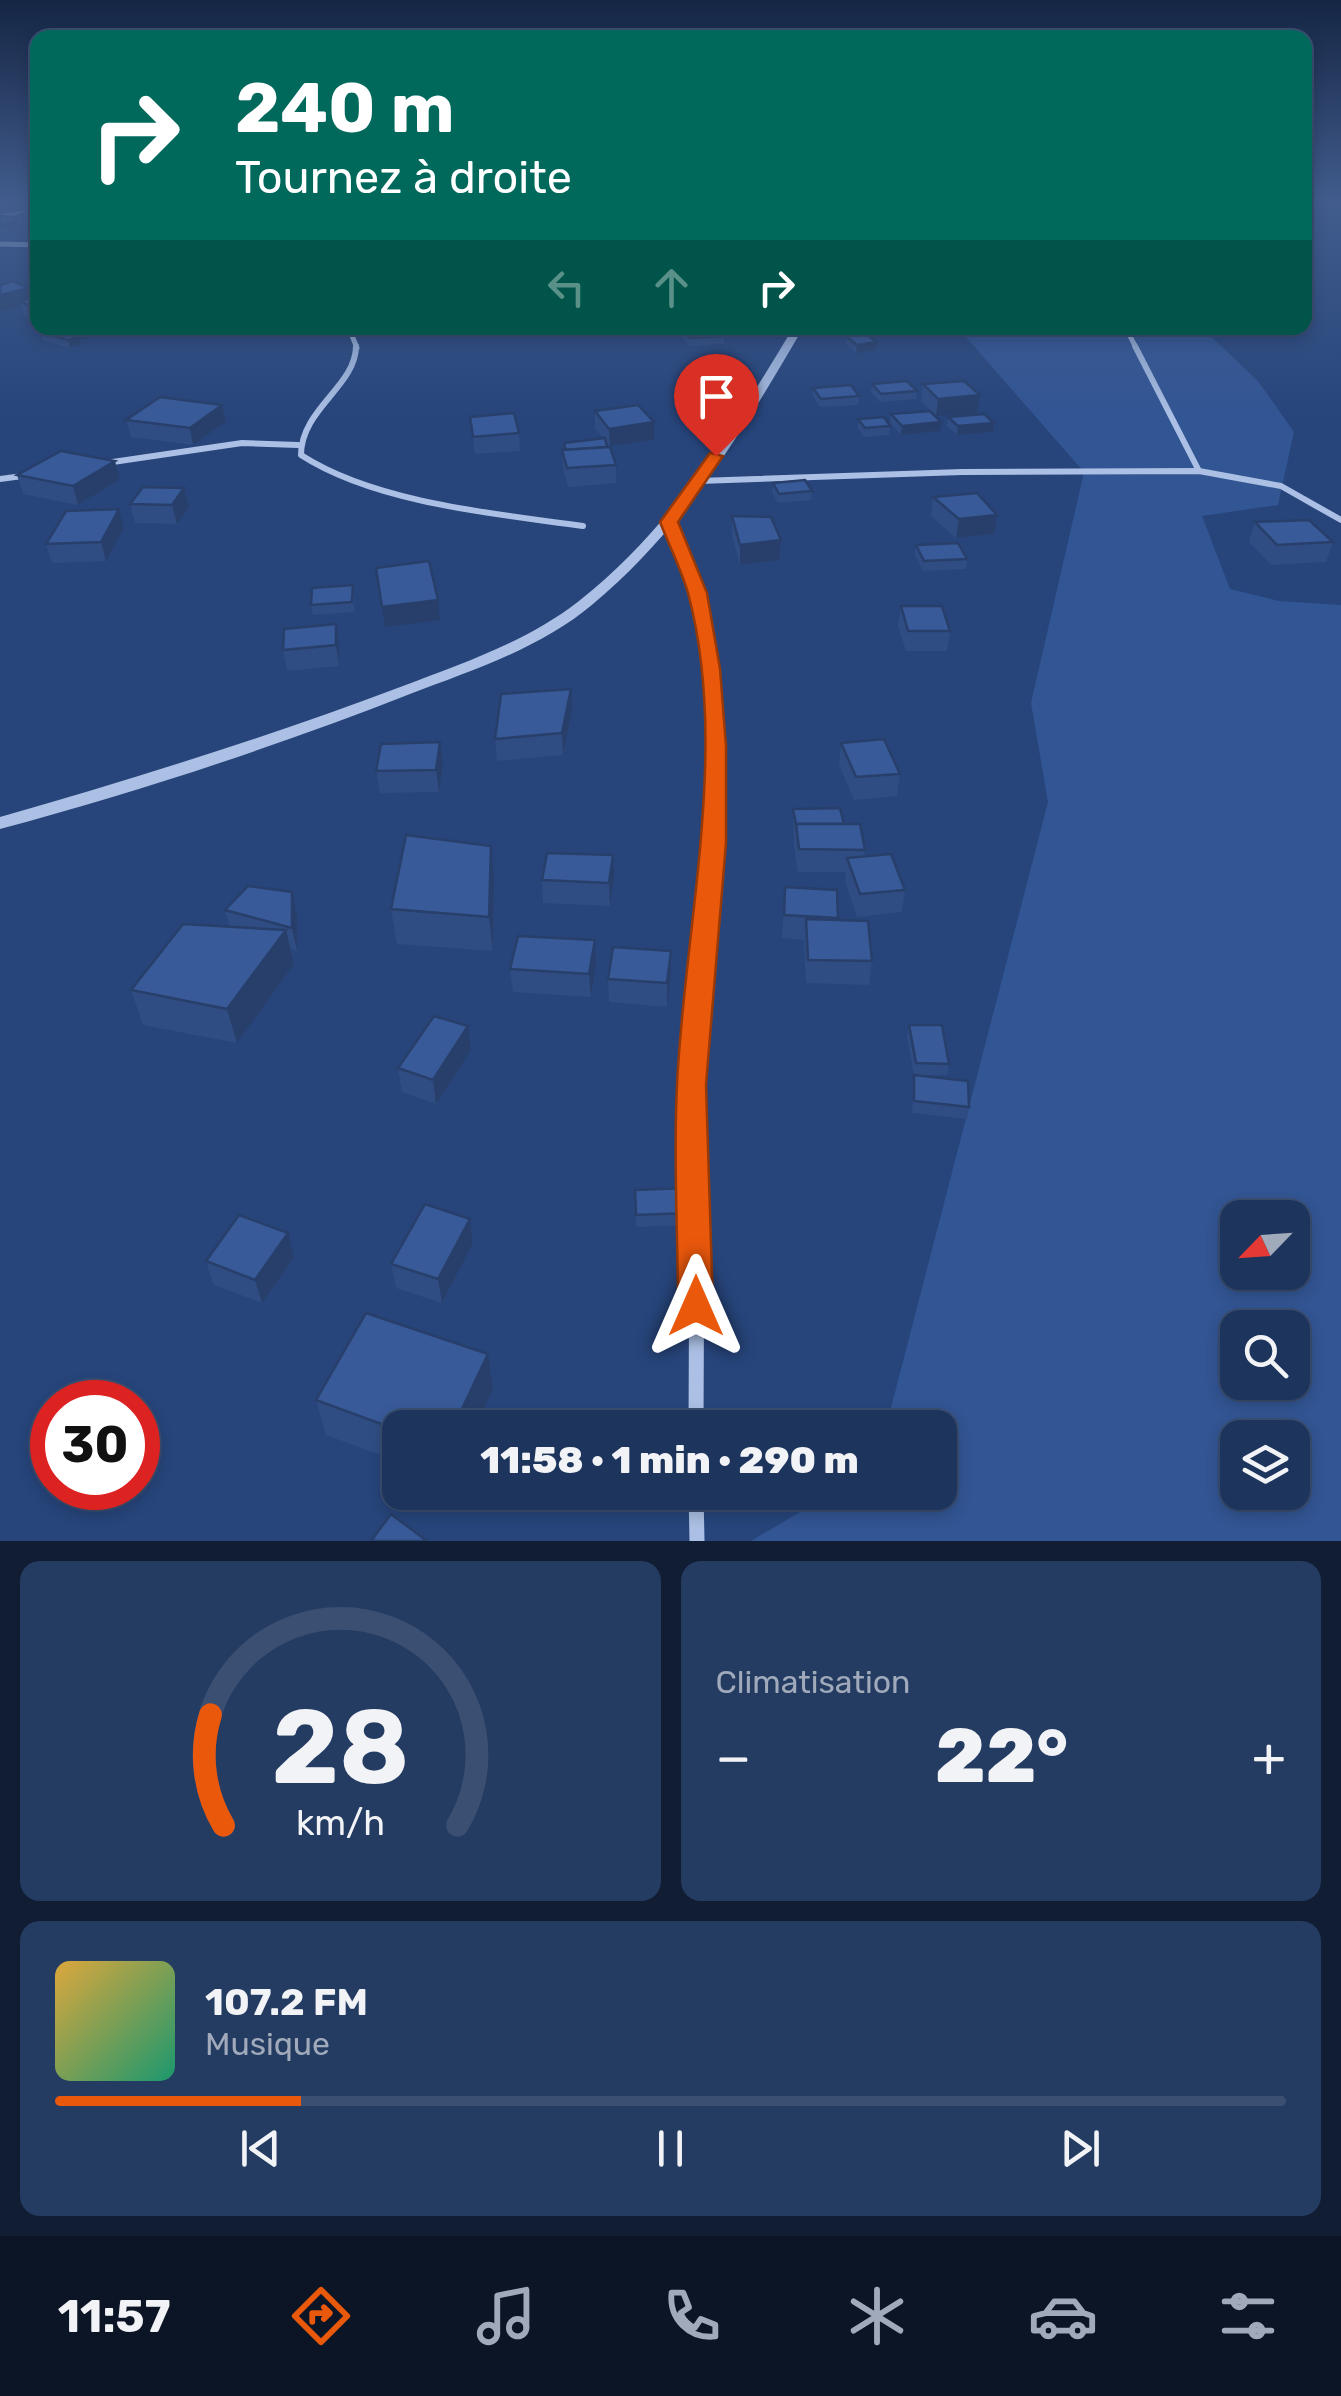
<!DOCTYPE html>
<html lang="fr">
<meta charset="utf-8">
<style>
body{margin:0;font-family:Rubik,sans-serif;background:#253c62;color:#f1f3f6;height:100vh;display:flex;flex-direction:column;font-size:38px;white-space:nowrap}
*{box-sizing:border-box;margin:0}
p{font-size:32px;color:#a0aabb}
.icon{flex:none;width:55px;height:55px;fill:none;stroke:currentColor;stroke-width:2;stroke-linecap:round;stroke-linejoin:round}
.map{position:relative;height:1541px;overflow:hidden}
.sheet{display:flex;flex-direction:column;gap:20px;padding:20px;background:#101d33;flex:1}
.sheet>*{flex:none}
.banner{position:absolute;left:30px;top:30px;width:1282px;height:305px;border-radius:20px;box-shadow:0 5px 15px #0003,0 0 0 2px #3b4f72;background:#00695c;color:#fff;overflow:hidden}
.needle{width:65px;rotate:245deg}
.fabs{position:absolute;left:1220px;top:1200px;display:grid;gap:20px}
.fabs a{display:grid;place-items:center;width:90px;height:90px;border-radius:20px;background:#1d345c;box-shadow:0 5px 15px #0003,0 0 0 2px #3b4f72;font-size:50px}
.speed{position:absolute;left:30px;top:1380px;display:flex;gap:20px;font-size:50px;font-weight:700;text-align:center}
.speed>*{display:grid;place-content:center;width:130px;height:130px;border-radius:50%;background:#1d345c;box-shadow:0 5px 15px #0003,0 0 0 2px #3b4f72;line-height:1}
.speed .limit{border:15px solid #d22;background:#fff;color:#111}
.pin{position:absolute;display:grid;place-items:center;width:85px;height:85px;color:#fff;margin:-102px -42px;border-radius:50% 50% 50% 0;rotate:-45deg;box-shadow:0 0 10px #0007}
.pin .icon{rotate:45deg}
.me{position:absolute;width:110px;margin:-55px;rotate:0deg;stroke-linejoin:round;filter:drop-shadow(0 0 8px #0008)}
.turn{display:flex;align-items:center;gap:35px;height:210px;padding:0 40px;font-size:45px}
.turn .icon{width:130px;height:130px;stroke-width:2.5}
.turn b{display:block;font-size:70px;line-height:85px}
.lanes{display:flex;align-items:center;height:95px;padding:0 40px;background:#0003;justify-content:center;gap:50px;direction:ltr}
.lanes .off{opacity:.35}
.big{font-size:75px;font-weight:800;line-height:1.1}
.sheet .card{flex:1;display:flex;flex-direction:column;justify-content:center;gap:15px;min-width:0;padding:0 35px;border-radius:20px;background:#253c62}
.sheet .dial{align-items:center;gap:0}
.dial svg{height:260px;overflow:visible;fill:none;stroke:#3b4f72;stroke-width:7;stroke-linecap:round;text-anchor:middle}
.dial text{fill:#f1f3f6;stroke:none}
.song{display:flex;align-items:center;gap:30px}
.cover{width:120px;height:120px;border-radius:15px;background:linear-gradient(135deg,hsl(40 70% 55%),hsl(160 70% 35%))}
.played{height:10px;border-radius:5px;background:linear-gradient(90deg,#ea580c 20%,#3b4f72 20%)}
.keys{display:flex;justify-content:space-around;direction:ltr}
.heat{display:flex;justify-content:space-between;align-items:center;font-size:55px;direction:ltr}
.sheet .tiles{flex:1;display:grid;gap:20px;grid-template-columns:1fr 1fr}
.card:last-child{grid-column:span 2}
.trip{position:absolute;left:382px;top:1410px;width:575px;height:100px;border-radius:20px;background:#1d345c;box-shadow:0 5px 15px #0003,0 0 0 2px #3b4f72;font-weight:800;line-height:100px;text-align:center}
.menu{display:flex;height:160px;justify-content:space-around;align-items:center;background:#0c1525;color:#a0aabb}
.menu .icon{width:70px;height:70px}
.menu .on{color:#ea580c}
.menu b{font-size:45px;color:#f1f3f6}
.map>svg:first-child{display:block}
.green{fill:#325593;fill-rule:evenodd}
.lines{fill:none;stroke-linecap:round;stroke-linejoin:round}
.minor-far4{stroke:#abc0e4;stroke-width:5}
.minor-far3{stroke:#abc0e4;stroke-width:6}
.minor-far2{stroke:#abc0e4;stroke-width:9}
.minor-far1{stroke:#abc0e4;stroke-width:11}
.minor{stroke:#abc0e4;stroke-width:15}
.tertiary{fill:#abc0e4;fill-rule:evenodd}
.wall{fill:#304d83}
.shaded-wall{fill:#273f6a}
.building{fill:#385a98;stroke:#273f6a;stroke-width:2.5}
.route{fill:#ea580c;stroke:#983908;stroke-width:2.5}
</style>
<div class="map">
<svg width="1341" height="1541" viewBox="0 0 1341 1541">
<rect width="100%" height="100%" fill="#27457b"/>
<!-- green -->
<path class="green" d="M958,328H1202L1258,381L1294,432L1278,505L1202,516L1230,589L1279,601L1341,605V1541H751L832,1493L940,1492V1428L886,1427L1048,802L1031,703L1084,472ZM1238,1218H1292V1272H1238ZM1238,1328H1292V1382H1238ZM1238,1438H1292V1492H1238Z"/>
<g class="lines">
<!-- minor-far4 -->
<g class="minor-far4">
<path d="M0,217L38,211"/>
<path d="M0,244L38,245"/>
<path d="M349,328L357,348"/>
<path d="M1126,328L1136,348"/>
</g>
<!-- minor-far3 -->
<g class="minor-far3">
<path d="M356,346C356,386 301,409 301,455C375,503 496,514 583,526"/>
<path d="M1135,346L1199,471"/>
<path d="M106,463L242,443L298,445"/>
<path d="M0,479L30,475"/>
<path d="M699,481L962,472L1199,471L1281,486L1341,520"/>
<path d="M669,522L676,538"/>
</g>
<!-- minor-far2 -->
<path class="minor-far2" d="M675,536L698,593L710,669L714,788"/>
<!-- minor-far1 -->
<path class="minor-far1" d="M693,1114L691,1085L714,843V785"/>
<!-- minor -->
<g class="minor">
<path d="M693,1112L697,1191L696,1428"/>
<path d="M696,1492L697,1541"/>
</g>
<!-- tertiary -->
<path class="tertiary" d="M793,328H803C745,428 683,529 593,604C541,648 473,670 410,694C277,746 139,792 0,829V817C136,778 271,736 403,686C464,663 528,641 579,601C671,529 734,426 793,328Z"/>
</g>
<!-- wall -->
<g class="wall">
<path d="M38,210V232L20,229L19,226L8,232H0V216L17,217Z"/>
<path d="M0,285L32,298L38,296V323L24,316L21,306L0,312Z"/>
<path d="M70,328H127L128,332L80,339L81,344L70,348L43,340L41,332L72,334Z"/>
<path d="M683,329L724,336V344L689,346L683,337Z"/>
<path d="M846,336L876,350L856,353L846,344Z"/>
<path d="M872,384L917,391L916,399L880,402L871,392Z"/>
<path d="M923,384L977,413L936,416L921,401Z"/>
<path d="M813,388L859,396L858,405L820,407L813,396Z"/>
<path d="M222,405L226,422L193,445L131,437L126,420Z"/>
<path d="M595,411L654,422V440L610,446L606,442L616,465V483L568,487L563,468L562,450H565L564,443L604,439L595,428Z"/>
<path d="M891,414L940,431L901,435L890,423Z"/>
<path d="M470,417L519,433L520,451L475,454Z"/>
<path d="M948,417L994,423L993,432L957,435L947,426Z"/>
<path d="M858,419L890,426L889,435L864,437L858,428Z"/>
<path d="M17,475L120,479L78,505L23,494Z"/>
<path d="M773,483L812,491L811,500L778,503L772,492Z"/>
<path d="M184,488L189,507L177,524L135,523L130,504Z"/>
<path d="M933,497L994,534L956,538L931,516Z"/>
<path d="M119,509L124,528L106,561L52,563L46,544Z"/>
<path d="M732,516L779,560L740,565L732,535Z"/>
<path d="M1255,522L1333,542L1326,562L1271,565L1249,542Z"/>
<path d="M916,545L967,559L966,569L923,571L915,555Z"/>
<path d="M354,595V612L313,615L311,605Z"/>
<path d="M901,606L950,631L947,651H906L898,626Z"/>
<path d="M339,645V666L287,671L283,650Z"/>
<path d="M572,711L563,755L497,761L495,739Z"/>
<path d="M841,743L900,774L897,796L854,800L839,765Z"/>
<path d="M443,764L439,792L380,793L376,771Z"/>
<path d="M793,809L844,824L865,850L864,857L905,890L902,912L857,917L845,881L846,872H798L794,847Z"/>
<path d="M614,878L610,906L543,903L542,880Z"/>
<path d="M494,880L493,951L397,944L391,909Z"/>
<path d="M785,887L837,890L838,920L872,961L869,985L806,983L804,940L782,938Z"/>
<path d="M225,910L297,915V951L291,949L294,964L237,1043L143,1025L131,990L230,927Z"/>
<path d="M595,940L596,964L591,997L513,992L510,969Z"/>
<path d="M671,974L667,1007L609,1002L608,979Z"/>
<path d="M909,1025L949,1064L947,1075H920L969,1107L967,1119L912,1113L914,1075L907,1037Z"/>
<path d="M471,1050L436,1104L402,1092L398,1068Z"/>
<path d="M635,1190L689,1213V1225L636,1227Z"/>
<path d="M470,1219L473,1243L442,1303L396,1288L391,1264Z"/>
<path d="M294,1257L262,1303L214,1285L206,1261Z"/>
<path d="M488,1354L493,1389L475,1428H400V1462L326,1435L316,1400Z"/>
</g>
<!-- shaded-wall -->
<g class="shaded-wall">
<path d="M17,219L19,226L8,232L6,225Z"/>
<path d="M29,288L33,303L20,301L21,306L0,312V292Z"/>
<path d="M70,328H127L128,332L80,339L81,344L70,348L68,340L73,338Z"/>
<path d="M474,328H494V330L474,332Z"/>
<path d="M877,342L876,350L856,353L857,345Z"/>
<path d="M980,395L977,413L936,416L938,399Z"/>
<path d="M222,405L226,422L193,445L190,428Z"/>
<path d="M654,422V440L610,446L609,429Z"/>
<path d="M941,422L940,431L901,435L902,426Z"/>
<path d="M994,423L993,432L957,435L958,426Z"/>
<path d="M115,461L120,479L78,505L73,486Z"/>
<path d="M184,488L189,507L177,524L172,505Z"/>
<path d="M119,509L124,528L106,561L101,542Z"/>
<path d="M997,515L994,534L956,538L959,519Z"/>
<path d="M781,540L779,560L740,565V545Z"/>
<path d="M438,600L440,620L385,627L382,607Z"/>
<path d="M336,624L339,645V666L336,645Z"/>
<path d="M571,689L572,711L563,755L562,733Z"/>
<path d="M440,742L443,764L439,792L436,770Z"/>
<path d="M491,846L494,880L493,951L489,917Z"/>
<path d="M613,855L614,878L610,906L609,883Z"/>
<path d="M292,892L297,915V951L292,928Z"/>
<path d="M286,930L294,964L237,1043L227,1009Z"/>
<path d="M595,940L596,964L591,997L589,974Z"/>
<path d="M671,951V974L667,1007V983Z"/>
<path d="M468,1026L471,1050L436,1104L433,1080Z"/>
<path d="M470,1219L473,1243L442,1303L438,1279Z"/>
<path d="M288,1233L294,1257L262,1303L255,1280Z"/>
<path d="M488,1354L493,1389L475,1428H453Z"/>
</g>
<!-- building -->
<g class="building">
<path d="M34,209L38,210V218L16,216Z"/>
<path d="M0,216L17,217V219L6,225H0Z"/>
<path d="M13,281L29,288L0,295V285Z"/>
<path d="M38,296L37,309L20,301Z"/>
<path d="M52,328L79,336L68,340L41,332Z"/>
<path d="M719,328L724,336L689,338L683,329Z"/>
<path d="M866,334L877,342L857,345L846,336Z"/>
<path d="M907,381L917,391L881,394L872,384Z"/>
<path d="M964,381L980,395L938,399L923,384Z"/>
<path d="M851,385L859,396L821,399L813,388Z"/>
<path d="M160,397L222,405L190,428L126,420Z"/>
<path d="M638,405L654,422L609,429L595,411Z"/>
<path d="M930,411L941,422L902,426L891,414Z"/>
<path d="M514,413L519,433L473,437L470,417Z"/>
<path d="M984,414L994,423L958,426L948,417Z"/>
<path d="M884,417L890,426L865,428L858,419Z"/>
<path d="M605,438L607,447L566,450L564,443Z"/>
<path d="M610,447L616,465L567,468L562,450Z"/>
<path d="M61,451L115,461L73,486L17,475Z"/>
<path d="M805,480L812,491L779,494L773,483Z"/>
<path d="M143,487L184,488L172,505L130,504Z"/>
<path d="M977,493L997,515L959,519L933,497Z"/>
<path d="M119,509L101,542L46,544L66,511Z"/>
<path d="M732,516L771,517L781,540L740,545Z"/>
<path d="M1309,520L1333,542L1277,545L1255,522Z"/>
<path d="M958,543L967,559L924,561L916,545Z"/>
<path d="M429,561L438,600L382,607L376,568Z"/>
<path d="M353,585L352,602L311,605L312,588Z"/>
<path d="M901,606H942L950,631H908Z"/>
<path d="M336,624V645L283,650L284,629Z"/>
<path d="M571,689L562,733L495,739L501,694Z"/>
<path d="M884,739L900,774L856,777L841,743Z"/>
<path d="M440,742L436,770L376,771L381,744Z"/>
<path d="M840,808L844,824H796L793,809Z"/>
<path d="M796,824H860L865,850L799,849Z"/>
<path d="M406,835L491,846L489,917L391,909Z"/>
<path d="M547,853L613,855L609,883L542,880Z"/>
<path d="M891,854L905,890L860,894L847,858Z"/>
<path d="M248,886L292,892V928L225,910Z"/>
<path d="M785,887L837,890L838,918L784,915Z"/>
<path d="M806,919L868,921L872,961L808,960Z"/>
<path d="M183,924L286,930L227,1009L131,990Z"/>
<path d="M518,936L595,940L589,974L510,969Z"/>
<path d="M613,947L671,951L667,983L608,979Z"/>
<path d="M434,1016L468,1026L433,1080L398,1068Z"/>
<path d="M909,1025H942L949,1064L916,1063Z"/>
<path d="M914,1075L968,1081L969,1107L914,1101Z"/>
<path d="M687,1188L689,1213L636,1215L635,1190Z"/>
<path d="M425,1204L470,1219L438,1279L391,1264Z"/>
<path d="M239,1215L288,1233L255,1280L206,1261Z"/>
<path d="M366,1313L488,1354L453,1428H400V1431L316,1400Z"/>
<path d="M391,1514L427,1541H371Z"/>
</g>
<!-- sky -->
<linearGradient id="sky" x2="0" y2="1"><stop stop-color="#152644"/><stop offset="0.48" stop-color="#415c8d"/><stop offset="1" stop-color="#415c8d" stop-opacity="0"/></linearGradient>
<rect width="1341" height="418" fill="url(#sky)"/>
<!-- route -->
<path class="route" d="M710,453L723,456L678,522L707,593L720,669L726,746V843L706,1085L713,1306L708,1317L696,1322L684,1317L678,1306C678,1233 673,1159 677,1085C684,928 730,749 688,593C681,569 669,545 660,522Z"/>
</svg>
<div class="fabs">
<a><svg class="needle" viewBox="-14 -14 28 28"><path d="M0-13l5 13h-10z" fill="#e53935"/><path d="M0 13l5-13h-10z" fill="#a0aabb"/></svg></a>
<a><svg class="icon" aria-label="search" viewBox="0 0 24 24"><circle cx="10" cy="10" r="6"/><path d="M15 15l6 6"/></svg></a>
<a><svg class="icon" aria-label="layers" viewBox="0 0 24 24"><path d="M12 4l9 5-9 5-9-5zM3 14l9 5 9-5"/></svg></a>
</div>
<div class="speed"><div class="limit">30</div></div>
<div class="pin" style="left:716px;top:456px;background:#d93025"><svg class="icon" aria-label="arrive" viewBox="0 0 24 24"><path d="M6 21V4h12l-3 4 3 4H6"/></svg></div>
<svg class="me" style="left:696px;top:1306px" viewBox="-20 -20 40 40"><path d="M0-17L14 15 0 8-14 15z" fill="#ea580c" stroke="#fff" stroke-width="4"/></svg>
<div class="trip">11:58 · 1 min · 290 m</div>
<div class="banner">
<div class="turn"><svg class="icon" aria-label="right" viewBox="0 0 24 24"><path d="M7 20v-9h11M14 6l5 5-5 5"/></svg><div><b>240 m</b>Tournez à droite</div></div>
<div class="lanes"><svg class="icon off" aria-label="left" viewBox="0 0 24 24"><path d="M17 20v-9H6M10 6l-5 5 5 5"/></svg><svg class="icon off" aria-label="ahead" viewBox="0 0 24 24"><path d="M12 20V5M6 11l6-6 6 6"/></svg><svg class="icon" aria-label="right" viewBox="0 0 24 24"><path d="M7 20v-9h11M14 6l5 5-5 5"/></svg></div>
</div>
</div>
<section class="sheet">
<div class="tiles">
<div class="card dial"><svg viewBox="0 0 100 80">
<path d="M14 69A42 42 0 1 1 86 69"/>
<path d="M14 69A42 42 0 0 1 10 35" stroke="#ea580c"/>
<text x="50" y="56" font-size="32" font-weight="700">28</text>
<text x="50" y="72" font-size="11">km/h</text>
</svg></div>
<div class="card"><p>Climatisation</p>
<div class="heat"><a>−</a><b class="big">22°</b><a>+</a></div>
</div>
<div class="card">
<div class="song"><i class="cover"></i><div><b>107.2 FM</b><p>Musique</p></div></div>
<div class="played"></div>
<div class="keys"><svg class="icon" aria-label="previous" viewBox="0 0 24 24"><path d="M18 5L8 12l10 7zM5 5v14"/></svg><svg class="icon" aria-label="pause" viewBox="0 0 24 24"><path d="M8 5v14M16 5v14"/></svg><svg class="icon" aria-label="next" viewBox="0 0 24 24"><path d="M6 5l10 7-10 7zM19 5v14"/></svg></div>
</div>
</div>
</section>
<nav class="menu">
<b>11:57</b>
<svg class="icon on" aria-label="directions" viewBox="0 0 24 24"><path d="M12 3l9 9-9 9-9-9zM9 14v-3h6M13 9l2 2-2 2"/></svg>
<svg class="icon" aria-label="music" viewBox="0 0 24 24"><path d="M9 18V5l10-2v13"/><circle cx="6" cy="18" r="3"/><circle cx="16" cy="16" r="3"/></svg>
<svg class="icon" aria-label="phone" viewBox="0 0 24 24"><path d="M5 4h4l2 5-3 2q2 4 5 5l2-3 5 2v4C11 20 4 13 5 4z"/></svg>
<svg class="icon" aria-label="climate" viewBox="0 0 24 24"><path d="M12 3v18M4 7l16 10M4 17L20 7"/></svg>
<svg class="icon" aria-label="car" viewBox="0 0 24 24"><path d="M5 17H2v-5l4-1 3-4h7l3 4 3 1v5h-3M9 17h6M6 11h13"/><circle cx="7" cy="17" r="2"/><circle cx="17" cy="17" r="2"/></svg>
<svg class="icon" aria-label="filters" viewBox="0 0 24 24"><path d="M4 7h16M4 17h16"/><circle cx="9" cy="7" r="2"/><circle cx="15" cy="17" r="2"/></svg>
</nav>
